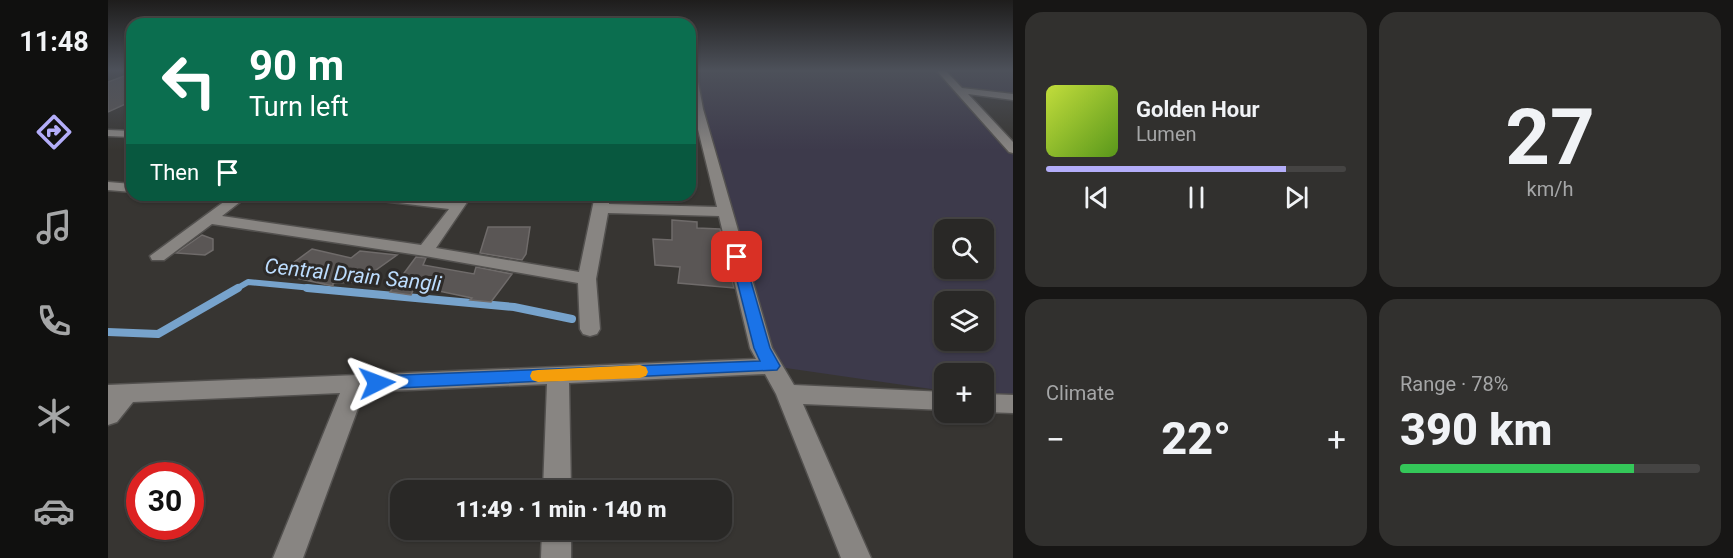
<!DOCTYPE html>
<meta charset="utf-8">
<style>
body{margin:0;font-family:Roboto,sans-serif;background:#31302e;color:#f1f3f6;height:100vh;display:flex;flex-direction:column;font-size:22px;white-space:nowrap}
*{box-sizing:border-box;margin:0}
p{font-size:20px;color:#a5a6a7}
.icon{flex:none;width:33px;height:33px;fill:none;stroke:currentColor;stroke-width:2;stroke-linecap:round;stroke-linejoin:round}
.map{position:relative;flex:1;overflow:hidden}
.sheet{display:flex;flex-direction:column;gap:12px;padding:12px;background:#171615;width:720px}
.sheet>*{flex:none}
.top-card{position:absolute;left:18px;top:18px;width:570px;height:183px;border-radius:18px;box-shadow:0 2px 4px #0004,0 0 0 2px #454443;background:#0b6e4f;color:#fff;overflow:hidden}
.buttons{position:absolute;left:826px;top:219px;display:grid;gap:12px}
.buttons a{display:grid;place-items:center;width:60px;height:60px;border-radius:12px;background:#292826;box-shadow:0 2px 4px #0004,0 0 0 2px #454443;font-size:30px}
.speed{position:absolute;left:18px;top:462px;display:flex;gap:12px;font-size:30px;font-weight:700;text-align:center}
.speed>*{display:grid;place-content:center;width:78px;height:78px;border-radius:50%;background:#292826;box-shadow:0 2px 4px #0004,0 0 0 2px #454443;line-height:1}
.speed .limit{border:9px solid #d22;background:#fff;color:#111}
.pin{position:absolute;display:grid;place-items:center;width:51px;height:51px;color:#fff;margin:-26px;border-radius:12px;box-shadow:0 3px 9px #0006}
.me{position:absolute;width:66px;margin:-33px;rotate:87deg;stroke-linejoin:round;filter:drop-shadow(0 0 4px #0008)}
.turn{display:flex;align-items:center;gap:21px;height:126px;padding:0 24px;font-size:27px}
.turn .icon{width:78px;height:78px;stroke-width:2.5}
.turn b{display:block;font-size:42px;line-height:51px}
.then{display:flex;align-items:center;height:57px;padding:0 24px;background:#0003;gap:12px;font-size:22px}
.big{font-size:45px;font-weight:800;line-height:1.1}
.sheet .widget{flex:1;display:flex;flex-direction:column;justify-content:center;gap:9px;min-width:0;padding:0 21px;border-radius:18px;background:#31302e}
.sheet .dial{align-items:center;gap:0}
.dial b{font-size:78px;line-height:1}
.song{display:flex;align-items:center;gap:18px}
.cover{width:72px;height:72px;border-radius:9px;background:linear-gradient(135deg,hsl(70 70% 55%),hsl(90 70% 35%))}
.played{height:6px;border-radius:3px;background:linear-gradient(90deg,#b3adf9 80%,#454443 80%)}
.keys{display:flex;justify-content:space-around;direction:ltr}
.heat{display:flex;justify-content:space-between;align-items:center;font-size:33px;direction:ltr}
.charge{height:9px;border-radius:4px;background:linear-gradient(90deg,#34c759 78%,#454443 0)}
.sheet .tiles{flex:1;display:grid;gap:12px;grid-template-columns:repeat(2,1fr)}
.trip{position:absolute;left:282px;top:480px;width:342px;height:60px;border-radius:18px;background:#292826;box-shadow:0 2px 4px #0004,0 0 0 2px #454443;font-weight:800;line-height:60px;text-align:center}
main{display:flex;flex:1;min-height:0}
.dock{display:flex;flex-direction:column;width:108px;justify-content:space-around;align-items:center;background:#10100f;color:#a5a6a7}
.dock .icon{width:42px;height:42px}
.dock .current{color:#b3adf9}
.dock b{font-size:27px;color:#f1f3f6}
.map>svg:first-child{display:block}
.industrial{fill:#3d3a4b;fill-rule:evenodd}
.lines{fill:none;stroke-linecap:round;stroke-linejoin:round}
.stream-far1{stroke:#77a3cc;stroke-width:6}
.stream{stroke:#77a3cc;stroke-width:8}
.building{fill:#5a5655;stroke:#6f6b6a;stroke-width:1.5}
.minor-casing{stroke:#53514f;stroke-width:3}
.minor{fill:#888582;fill-rule:evenodd}
.route{fill:#1a73e8;stroke:#114b97;stroke-width:1.5}
.slow{fill:#f59e0b}
.labels{text-anchor:middle;dominant-baseline:central;stroke-width:6;stroke-linejoin:round;paint-order:stroke}
.water-label{font-size:21px;font-style:italic;fill:#bcdcfd;stroke:#2d2a28}
</style>
<main>
<nav class="dock">
<b>11:48</b>
<svg class="icon current" aria-label="directions" viewBox="0 0 24 24"><path d="M12 3l9 9-9 9-9-9zM9 14v-3h6M13 9l2 2-2 2"/></svg>
<svg class="icon" aria-label="music" viewBox="0 0 24 24"><path d="M9 18V5l10-2v13"/><circle cx="6" cy="18" r="3"/><circle cx="16" cy="16" r="3"/></svg>
<svg class="icon" aria-label="phone" viewBox="0 0 24 24"><path d="M5 4h4l2 5-3 2q2 4 5 5l2-3 5 2v4C11 20 4 13 5 4z"/></svg>
<svg class="icon" aria-label="climate" viewBox="0 0 24 24"><path d="M12 3v18M4 7l16 10M4 17L20 7"/></svg>
<svg class="icon" aria-label="car" viewBox="0 0 24 24"><path d="M5 17H2v-5l4-1 3-4h7l3 4 3 1v5h-3M9 17h6M6 11h13"/><circle cx="7" cy="17" r="2"/><circle cx="17" cy="17" r="2"/></svg>
</nav>
<div class="map">
<svg width="905" height="558" viewBox="0 0 905 558">
<rect width="100%" height="100%" fill="#373532"/>
<!-- industrial -->
<path class="industrial" d="M585,71H905V98L859,93L905,144V401L876,397V374H837V391L664,366L587,86ZM837,230H876V268H837ZM837,302H876V340H837Z"/>
<g class="lines">
<!-- stream-far1 -->
<path class="stream-far1" d="M128,289L140,282L215,289"/>
<!-- stream -->
<g class="stream">
<path d="M199,288L406,307L464,319"/>
<path d="M0,332L50,334L130,288"/>
</g>
</g>
<!-- building -->
<g class="building">
<path d="M24,73V101L0,112V82Z"/>
<path d="M564,220L589,222V228L612,229L626,288L570,283L572,267L547,265L545,239L564,240Z"/>
<path d="M380,227H422L418,254L414,260L372,253Z"/>
<path d="M94,235L105,239V250L97,255L68,253Z"/>
<path d="M204,249L243,258L252,251L289,255L251,282L225,283V286L170,274Z"/>
<path d="M308,257L318,258L315,265L366,274L368,267L404,274L383,302L362,300L364,298L307,286L303,295L282,292Z"/>
</g>
<g class="lines">
<!-- minor casing -->
<g class="minor-casing">
<g id="minor">
<path d="M582,71H588L595,109L664,348L686,385L837,392V410L695,404L763,558H733L668,394L657,374L461,383L463,490H435L439,384L256,392L195,558H165L232,393L25,402L9,422L0,425V385L648,359L642,348L611,216L500,213L488,279L492,329L489,334L482,336L475,334L472,329L470,283L317,256L104,224L56,260H44L42,256L117,201L97,198L95,195H141L114,216L313,245L341,209L257,199L250,195H294L346,201L350,195H360L362,198L328,248L471,272L487,195H501V204L609,207L585,109Z"/>
<path d="M829,71H838L854,88L905,94V100L860,94L905,142V153L901,152Z"/>
<path d="M0,130L24,131V137L0,136Z"/>
<path d="M0,182L24,184V192L0,190Z"/>
<path d="M876,394L905,395V413L876,412Z"/>
<path d="M434,530H463V558H433Z"/>
</g>
</g>
<!-- minor -->
<use href="#minor" class="minor"/>
</g>
<!-- sky -->
<linearGradient id="sky" x2="0" y2="1"><stop stop-color="#1e1d1c"/><stop offset="0.47" stop-color="#4d515a"/><stop offset="1" stop-color="#4d515a" stop-opacity="0"/></linearGradient>
<rect width="905" height="150" fill="url(#sky)"/>
<!-- route -->
<path class="route" d="M629,253L636,257L662,348L672,366L669,370L269,389L263,387L261,383L263,378L269,376L652,361L646,348L623,257Z"/>
<!-- slow -->
<path class="slow" d="M532,365L538,367L540,372L538,376L532,378L430,382L424,380L422,376L424,371L430,370Z"/>
<g class="labels">
<!-- water labels -->
<g class="water-label">
<text transform="translate(245 275) rotate(6)">Central Drain Sangli</text>
</g>
</g>
</svg>
<div class="buttons">
<a><svg class="icon" aria-label="search" viewBox="0 0 24 24"><circle cx="10" cy="10" r="6"/><path d="M15 15l6 6"/></svg></a>
<a><svg class="icon" aria-label="layers" viewBox="0 0 24 24"><path d="M12 4l9 5-9 5-9-5zM3 14l9 5 9-5"/></svg></a>
<a>+</a>
</div>
<div class="speed"><div class="limit">30</div></div>
<div class="pin" style="left:629px;top:257px;background:#d93025"><svg class="icon" aria-label="arrive" viewBox="0 0 24 24"><path d="M6 21V4h12l-3 4 3 4H6"/></svg></div>
<svg class="me" style="left:269px;top:383px" viewBox="-20 -20 40 40"><path d="M0-17L14 15 0 8-14 15z" fill="#1a73e8" stroke="#fff" stroke-width="4"/></svg>
<div class="trip">11:49 · 1 min · 140 m</div>
<div class="top-card">
<div class="turn"><svg class="icon" aria-label="left" viewBox="0 0 24 24"><path d="M17 20v-9H6M10 6l-5 5 5 5"/></svg><div><b>90 m</b>Turn left</div></div>
<div class="then">Then<svg class="icon" aria-label="arrive" viewBox="0 0 24 24"><path d="M6 21V4h12l-3 4 3 4H6"/></svg></div>
</div>
</div>
<section class="sheet">
<div class="tiles">
<div class="widget">
<div class="song"><i class="cover"></i><div><b>Golden Hour</b><p>Lumen</p></div></div>
<div class="played"></div>
<div class="keys"><svg class="icon" aria-label="previous" viewBox="0 0 24 24"><path d="M18 5L8 12l10 7zM5 5v14"/></svg><svg class="icon" aria-label="pause" viewBox="0 0 24 24"><path d="M8 5v14M16 5v14"/></svg><svg class="icon" aria-label="next" viewBox="0 0 24 24"><path d="M6 5l10 7-10 7zM19 5v14"/></svg></div>
</div>
<div class="widget dial"><b>27</b><p>km/h</p></div>
<div class="widget"><p>Climate</p>
<div class="heat"><a>−</a><b class="big">22°</b><a>+</a></div>
</div>
<div class="widget"><p>Range · 78%</p><b class="big">390 km</b><div class="charge"></div></div>
</div>
</section>
</main>
